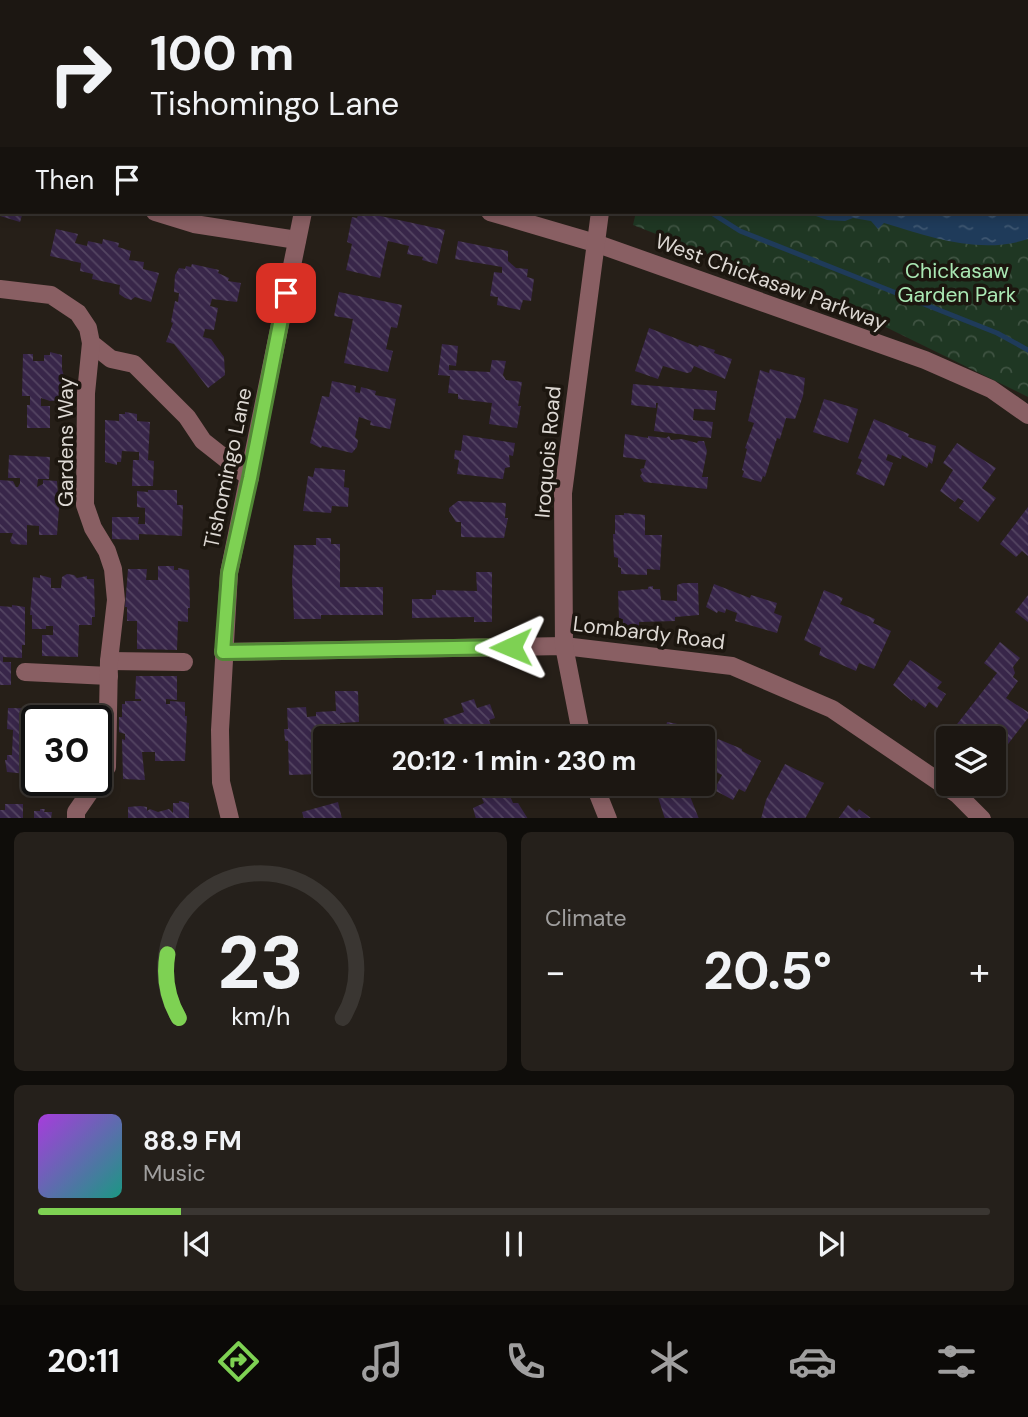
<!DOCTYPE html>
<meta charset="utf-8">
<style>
body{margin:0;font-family:"DM Sans",sans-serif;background:#25201b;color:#f1f3f6;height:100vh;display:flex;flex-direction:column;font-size:26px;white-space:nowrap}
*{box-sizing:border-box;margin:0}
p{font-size:23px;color:#a09f9f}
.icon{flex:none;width:38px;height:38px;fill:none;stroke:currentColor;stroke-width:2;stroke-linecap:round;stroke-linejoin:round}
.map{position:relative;height:818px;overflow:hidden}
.side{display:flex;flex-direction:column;gap:14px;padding:14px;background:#0f0d0a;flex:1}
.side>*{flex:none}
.hud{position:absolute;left:0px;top:0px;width:1029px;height:214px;box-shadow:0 4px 10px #0003,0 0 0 2px #3a3632;background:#1c1712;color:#f1f3f6;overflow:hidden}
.fabs{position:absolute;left:936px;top:726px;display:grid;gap:14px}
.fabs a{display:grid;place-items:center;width:70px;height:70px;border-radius:7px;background:#1c1712;box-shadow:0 4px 10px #0003,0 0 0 2px #3a3632;font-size:35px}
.speed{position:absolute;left:21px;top:705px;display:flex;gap:14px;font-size:35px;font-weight:700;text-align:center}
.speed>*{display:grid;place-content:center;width:91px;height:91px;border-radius:50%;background:#1c1712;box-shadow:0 4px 10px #0003,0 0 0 2px #3a3632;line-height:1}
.speed .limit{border:4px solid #111;border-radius:10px;background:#fff;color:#111}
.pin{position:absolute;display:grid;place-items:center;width:60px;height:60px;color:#fff;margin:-30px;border-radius:14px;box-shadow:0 4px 10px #0006}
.me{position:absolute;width:77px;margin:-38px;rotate:269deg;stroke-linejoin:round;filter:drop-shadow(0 0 5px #0008)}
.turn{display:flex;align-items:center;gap:24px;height:147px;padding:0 35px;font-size:32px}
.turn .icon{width:91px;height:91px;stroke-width:2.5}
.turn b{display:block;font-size:49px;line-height:60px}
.then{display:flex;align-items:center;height:66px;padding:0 35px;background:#0003;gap:14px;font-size:26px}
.big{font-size:52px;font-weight:700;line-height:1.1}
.side .tile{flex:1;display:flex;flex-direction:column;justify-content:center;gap:10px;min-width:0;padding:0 24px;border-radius:10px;background:#25201b}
.side .dial{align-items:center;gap:0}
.dial svg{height:182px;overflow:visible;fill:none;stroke:#3a3632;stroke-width:7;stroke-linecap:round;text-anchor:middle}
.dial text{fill:#f1f3f6;stroke:none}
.song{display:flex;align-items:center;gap:21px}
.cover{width:84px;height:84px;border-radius:10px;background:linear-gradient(135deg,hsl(280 70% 55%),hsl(170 70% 35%))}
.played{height:7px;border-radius:4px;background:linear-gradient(90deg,#7ed153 15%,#3a3632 15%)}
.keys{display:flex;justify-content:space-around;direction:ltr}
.heat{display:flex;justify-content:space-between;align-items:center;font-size:38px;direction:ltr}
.side .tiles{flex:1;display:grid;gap:14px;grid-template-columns:1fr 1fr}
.tile:last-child{grid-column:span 2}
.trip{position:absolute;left:313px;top:726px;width:402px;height:70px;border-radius:7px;background:#1c1712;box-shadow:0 4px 10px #0003,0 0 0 2px #3a3632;font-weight:700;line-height:70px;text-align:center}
.dock{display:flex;height:112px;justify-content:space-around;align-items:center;background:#0b0907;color:#a09f9f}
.dock .icon{width:49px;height:49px}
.dock .active{color:#7ed153}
.dock b{font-size:32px;color:#f1f3f6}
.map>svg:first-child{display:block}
.park{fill:url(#park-crowns)}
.water{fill:url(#water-ripples)}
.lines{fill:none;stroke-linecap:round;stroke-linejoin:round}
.stream{stroke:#1f3b5a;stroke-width:5}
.building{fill:url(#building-back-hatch)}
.minor{stroke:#895f63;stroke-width:18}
.route-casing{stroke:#528836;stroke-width:18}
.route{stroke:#7ed153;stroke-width:12}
.labels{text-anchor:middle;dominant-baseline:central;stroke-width:7;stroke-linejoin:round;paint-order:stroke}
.park-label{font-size:21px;fill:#aae8b4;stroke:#1c160f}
.street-label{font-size:21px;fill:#ddd8d3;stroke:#1c160f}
</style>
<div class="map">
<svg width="1028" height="819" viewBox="0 0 1028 819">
<defs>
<pattern id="park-crowns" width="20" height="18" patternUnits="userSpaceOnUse" patternTransform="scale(1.75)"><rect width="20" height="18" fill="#1f3723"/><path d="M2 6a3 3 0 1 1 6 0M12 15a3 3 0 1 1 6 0" fill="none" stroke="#3f5342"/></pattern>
<pattern id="water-ripples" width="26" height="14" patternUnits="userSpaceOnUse" patternTransform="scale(1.75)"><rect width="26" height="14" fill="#1f3b5a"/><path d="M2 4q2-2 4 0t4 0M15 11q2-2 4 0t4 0" fill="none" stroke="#3f5771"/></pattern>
<pattern id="building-back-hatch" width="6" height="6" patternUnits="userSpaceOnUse" patternTransform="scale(1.75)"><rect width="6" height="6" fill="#382649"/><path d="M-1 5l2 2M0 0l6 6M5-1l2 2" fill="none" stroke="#544562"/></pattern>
</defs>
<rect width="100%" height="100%" fill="#261f18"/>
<!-- park -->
<path class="park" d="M874,0H1028V397L851,310L633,225L636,212H1027V2H871Z"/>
<!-- water -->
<path class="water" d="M1028,56V239C981,255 930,237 884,223L878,229L871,221L853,218L845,221L827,220L805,212H1027Z"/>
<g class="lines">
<!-- stream -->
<g class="stream">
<path d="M79,0L83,2"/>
<path d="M710,212L740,231L997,333L1028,350"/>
</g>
</g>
<!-- building -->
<g class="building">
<path d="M0,212H23L20,222L0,216Z"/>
<path d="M359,212H377L376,215L445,230L437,264L422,260L423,257L407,254L409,246L388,241L380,278L346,270L352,244L347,242L352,217L357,218Z"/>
<path d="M56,229L78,234L75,243L87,246L88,241L102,244L103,239L119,243L118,247L131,251L129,260L144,262L143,269L159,273L151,302L135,297L131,300L125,298L119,294L120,285L92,279L93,274L80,271L81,263L50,256Z"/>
<path d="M458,241L508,251V261L516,268L528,269L527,277L534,279L531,301L523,300L520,310L497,305L498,297L490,296L494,272L502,273V267L455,259Z"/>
<path d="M192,264L219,270L218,273L229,278L228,281L241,283L237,302L212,299L210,306L218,308L214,330L205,329L203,337L211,339L224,357L225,375L208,388L174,344L166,342L173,323L171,322L175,301L178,302L179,293L174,292L175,275L179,268L185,269L186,266L191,267Z"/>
<path d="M339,292L402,305L397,328L391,327L386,349L393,351L388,372L344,363L353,319L334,316Z"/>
<path d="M649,328L698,347L699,345L715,350L714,353L732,359L725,379L694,366L691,372L687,373L663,366L658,379L635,371Z"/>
<path d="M442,344L458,346L456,366L449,365V370L490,372L492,360L506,361L503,375L506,380L522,382L518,406H521L517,428L489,424L492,403L458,399V394L448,393L450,376L438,375Z"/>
<path d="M50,352L62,355V369L65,380L63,387H61V400L50,401L41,398V406H50V428H27V405H30V396H22L23,354H33V361H44V355H50Z"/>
<path d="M770,369L805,378L803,396L795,419L786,418L780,439L777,438L765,477L763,476L761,482L742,477L744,471L742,470L747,449L745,448L754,423L748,421L760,370L769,373Z"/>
<path d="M332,381L356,386L355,392L360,393L361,387L376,391L375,395L396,399L390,429L370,425L371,421L359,417L355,437L358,440L357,447L352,453L322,446L321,448L310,443L322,396L329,397Z"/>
<path d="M633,384L717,391L715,410L694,409L693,420L713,422L711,438L654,431L658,403H656V408L631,405Z"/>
<path d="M824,399L858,409L848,443L813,432Z"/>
<path d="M125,412L137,414V421L150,422L148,460L154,461L153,486H132L133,460H139V452L122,451L121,462H117V465L105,462V420L119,421V414H125Z"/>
<path d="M874,419L909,434L908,437L936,446L932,464L929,462L927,468L902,455L901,459L888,454L886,460L893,463L884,486L856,474L862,460L858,458Z"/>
<path d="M625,434L648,438V436L666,438L669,436L671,440L682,439L697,443L698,441H704L707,451L702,477H708L707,489L644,482L640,476L642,473L640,469L644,468L646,460L623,457Z"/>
<path d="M463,435L515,443L513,456L509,455L510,467L505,468L503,479L457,474L459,460L454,459L455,450L461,451Z"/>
<path d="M957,443L996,468L982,488L996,498L978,522L959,508L964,501L958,498L955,502L940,491L953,470L943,463Z"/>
<path d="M9,455L50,457L49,479H38L37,487L43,484V480L57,481L58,495H60L57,535H39V526L27,525V545L12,544L10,541L13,533H0V480L13,481L16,487H18L20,483V478H8Z"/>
<path d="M315,468L345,470L344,487L349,488L348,507L332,506L331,513L303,511L308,476L313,477Z"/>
<path d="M148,490H177V505H183L182,536L139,534V540L112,539V517H139L138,524H145V508L137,507V491L148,492Z"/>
<path d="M458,501L506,503L505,518H508L504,538L461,537V522H456L449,511V508Z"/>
<path d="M1028,507V556L1022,551L1016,557L1000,544Z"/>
<path d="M624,513L645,515V535H662L660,570L647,569V575L621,574V568L618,567V558L614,557L613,534H615V515H624Z"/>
<path d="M316,538H331V544H340V587H383V615H321V619H294L292,580L294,545H316Z"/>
<path d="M158,566H174V570H178V568L189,570L190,608H188V622L178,621L177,650L137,649V621H127V607H125L128,569H147L146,580H158Z"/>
<path d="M476,572H492V622H474V617L412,618V599H432V595H436V590L477,591Z"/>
<path d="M67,574L74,575L77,578L87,576V579H94L95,617H92V625H79L78,657L42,656V635H53V626H46V629H32V615H30L33,577L40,578V575L51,578V588H61L62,577Z"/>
<path d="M683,583H698L699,615L675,617V621L639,622V626L623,627V619H619L618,591L648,589V587L653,586V589H660L661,600L677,601V585Z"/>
<path d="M714,584L750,598L751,595L777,603L774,613L782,616L777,633L735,621L737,613L726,609L725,613L718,611L717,613L706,607Z"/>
<path d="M824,590L843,598L840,604L875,619L873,623L891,631L874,669L859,663L856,671L819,655L821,648L804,640Z"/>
<path d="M1028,595V622L1015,612Z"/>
<path d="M12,605L25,607V645H22V658L3,657V662H11V685H0V606L12,607Z"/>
<path d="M1000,642L1020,658L1013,667L1015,673L1013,677L1018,681L1006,698L1028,712V718L999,756L997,754L994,759V738H967L954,728L997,673L984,663Z"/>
<path d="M910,660L942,682L937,688L946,694L937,708L929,702L925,708L913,699L912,701L893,685Z"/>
<path d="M136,676H177V700L166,699V704H170V701L185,702V716H187L185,761H155V752H142L145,780L123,779L122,739L125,740V734L119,732V717H122V704H125V701H141V699H135Z"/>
<path d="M335,691H358L359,722L340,723V738H326V741H321L322,774L289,775L288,741H285L284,729H288L287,708L306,707L307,717L316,716V712L336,711Z"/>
<path d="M474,699L477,708L490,704L495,718L489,720L492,728L495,727L499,738H428L447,732L443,719L464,712L461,703Z"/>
<path d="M66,705L89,706L88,721H37V775L7,772L5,760H7V755H12L13,730L7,729L8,708L61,709V714H66Z"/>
<path d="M667,722L688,726L686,734L694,735V738H635L637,725L665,731Z"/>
<path d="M718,739L742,749V751L761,761L745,792L739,789L733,800L714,790L722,775L704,766Z"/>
<path d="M785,764L824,783L805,819H761L766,800Z"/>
<path d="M452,784H505L513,803H518L528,819H476L473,808L484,803L478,790L458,798Z"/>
<path d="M686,786L699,819H665L658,797Z"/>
<path d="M179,801L189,803V819H128V807L140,806L147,807V811L150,809L158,812L169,809L173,813V803H179Z"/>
<path d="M338,802L342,819H304L302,812Z"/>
<path d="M5,804H23V819H0V810H5Z"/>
<path d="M848,805L857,812L859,809L872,819H838Z"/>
<path d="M40,809H45L44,812H52L51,819H34V811H40Z"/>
</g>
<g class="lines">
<!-- minor -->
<g class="minor">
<path d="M227,0L228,2"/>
<path d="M353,2V0"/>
<path d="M822,2L825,0"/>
<path d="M155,212L194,224L297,240"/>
<path d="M490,212L595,243L925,360L991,389L1028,415"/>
<path d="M0,289L51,295L78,313L88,328L91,343L111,359L134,364L187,417L203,441L250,478"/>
<path d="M223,652L564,646L732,666L832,709L957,794L982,819"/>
<path d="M109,661L184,662"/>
<path d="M25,672L109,676"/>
<path d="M582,738L564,646L563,493L600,212"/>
<path d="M594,784L608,819"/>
<path d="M76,819V812L107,767L109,661L116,600L113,569L107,551L93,528L85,505L86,393L91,343"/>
<path d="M230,819L221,782L220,730L229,573L303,212"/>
</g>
</g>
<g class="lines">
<!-- route casing -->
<g class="route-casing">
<path id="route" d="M286,293L250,478L229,573L223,652L511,647"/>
</g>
<!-- route -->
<use href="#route" class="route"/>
</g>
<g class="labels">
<!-- park labels -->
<g class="park-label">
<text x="957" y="271">Chickasaw<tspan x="957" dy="24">Garden Park</tspan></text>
</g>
<!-- street labels -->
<g class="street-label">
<text transform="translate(771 282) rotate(20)">West Chickasaw Parkway</text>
<text transform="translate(66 442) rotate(-90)">Gardens Way</text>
<text transform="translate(548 452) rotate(-85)">Iroquois Road</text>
<text transform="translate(228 468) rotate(-78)">Tishomingo Lane</text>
<text transform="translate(649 633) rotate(7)">Lombardy Road</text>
</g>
</g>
</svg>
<div class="fabs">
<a><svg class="icon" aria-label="layers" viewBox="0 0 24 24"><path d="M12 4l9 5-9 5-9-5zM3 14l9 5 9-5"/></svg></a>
</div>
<div class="speed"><div class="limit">30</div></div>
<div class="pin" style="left:286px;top:293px;background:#d93025"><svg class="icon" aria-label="arrive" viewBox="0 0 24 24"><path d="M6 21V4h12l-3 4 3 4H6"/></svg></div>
<svg class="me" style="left:511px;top:647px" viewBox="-20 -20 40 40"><path d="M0-17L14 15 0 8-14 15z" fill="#7ed153" stroke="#fff" stroke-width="4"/></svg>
<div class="trip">20:12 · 1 min · 230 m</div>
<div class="hud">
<div class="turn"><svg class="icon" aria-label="right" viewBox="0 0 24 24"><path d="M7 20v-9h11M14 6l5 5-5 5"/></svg><div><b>100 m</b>Tishomingo Lane</div></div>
<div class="then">Then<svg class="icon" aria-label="arrive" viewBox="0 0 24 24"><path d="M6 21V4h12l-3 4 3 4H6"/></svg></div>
</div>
</div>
<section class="side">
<div class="tiles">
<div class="tile dial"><svg viewBox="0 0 100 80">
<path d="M14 69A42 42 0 1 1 86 69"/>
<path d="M14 69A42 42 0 0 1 9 41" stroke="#7ed153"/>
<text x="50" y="56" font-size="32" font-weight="700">23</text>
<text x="50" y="72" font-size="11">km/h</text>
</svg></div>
<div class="tile"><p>Climate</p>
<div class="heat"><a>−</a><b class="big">20.5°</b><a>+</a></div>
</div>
<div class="tile">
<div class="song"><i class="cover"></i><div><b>88.9 FM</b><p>Music</p></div></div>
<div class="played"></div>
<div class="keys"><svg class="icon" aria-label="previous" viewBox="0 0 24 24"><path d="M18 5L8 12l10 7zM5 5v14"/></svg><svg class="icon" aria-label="pause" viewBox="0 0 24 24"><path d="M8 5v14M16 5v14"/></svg><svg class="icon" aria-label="next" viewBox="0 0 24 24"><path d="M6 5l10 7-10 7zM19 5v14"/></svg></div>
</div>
</div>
</section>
<nav class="dock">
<b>20:11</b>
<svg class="icon active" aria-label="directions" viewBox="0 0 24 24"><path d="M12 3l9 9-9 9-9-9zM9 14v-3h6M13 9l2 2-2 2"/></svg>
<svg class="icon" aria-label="music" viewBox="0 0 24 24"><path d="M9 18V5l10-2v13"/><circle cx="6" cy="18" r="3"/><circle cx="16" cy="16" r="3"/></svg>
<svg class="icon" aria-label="phone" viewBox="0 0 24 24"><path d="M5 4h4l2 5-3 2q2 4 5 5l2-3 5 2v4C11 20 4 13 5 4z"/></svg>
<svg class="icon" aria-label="climate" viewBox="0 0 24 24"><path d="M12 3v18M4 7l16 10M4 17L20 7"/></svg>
<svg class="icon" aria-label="car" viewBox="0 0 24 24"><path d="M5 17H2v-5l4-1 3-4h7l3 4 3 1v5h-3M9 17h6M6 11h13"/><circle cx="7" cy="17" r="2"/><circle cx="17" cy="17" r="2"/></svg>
<svg class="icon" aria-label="filters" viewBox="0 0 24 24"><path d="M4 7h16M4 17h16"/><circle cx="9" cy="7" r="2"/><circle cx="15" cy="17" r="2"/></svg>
</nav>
